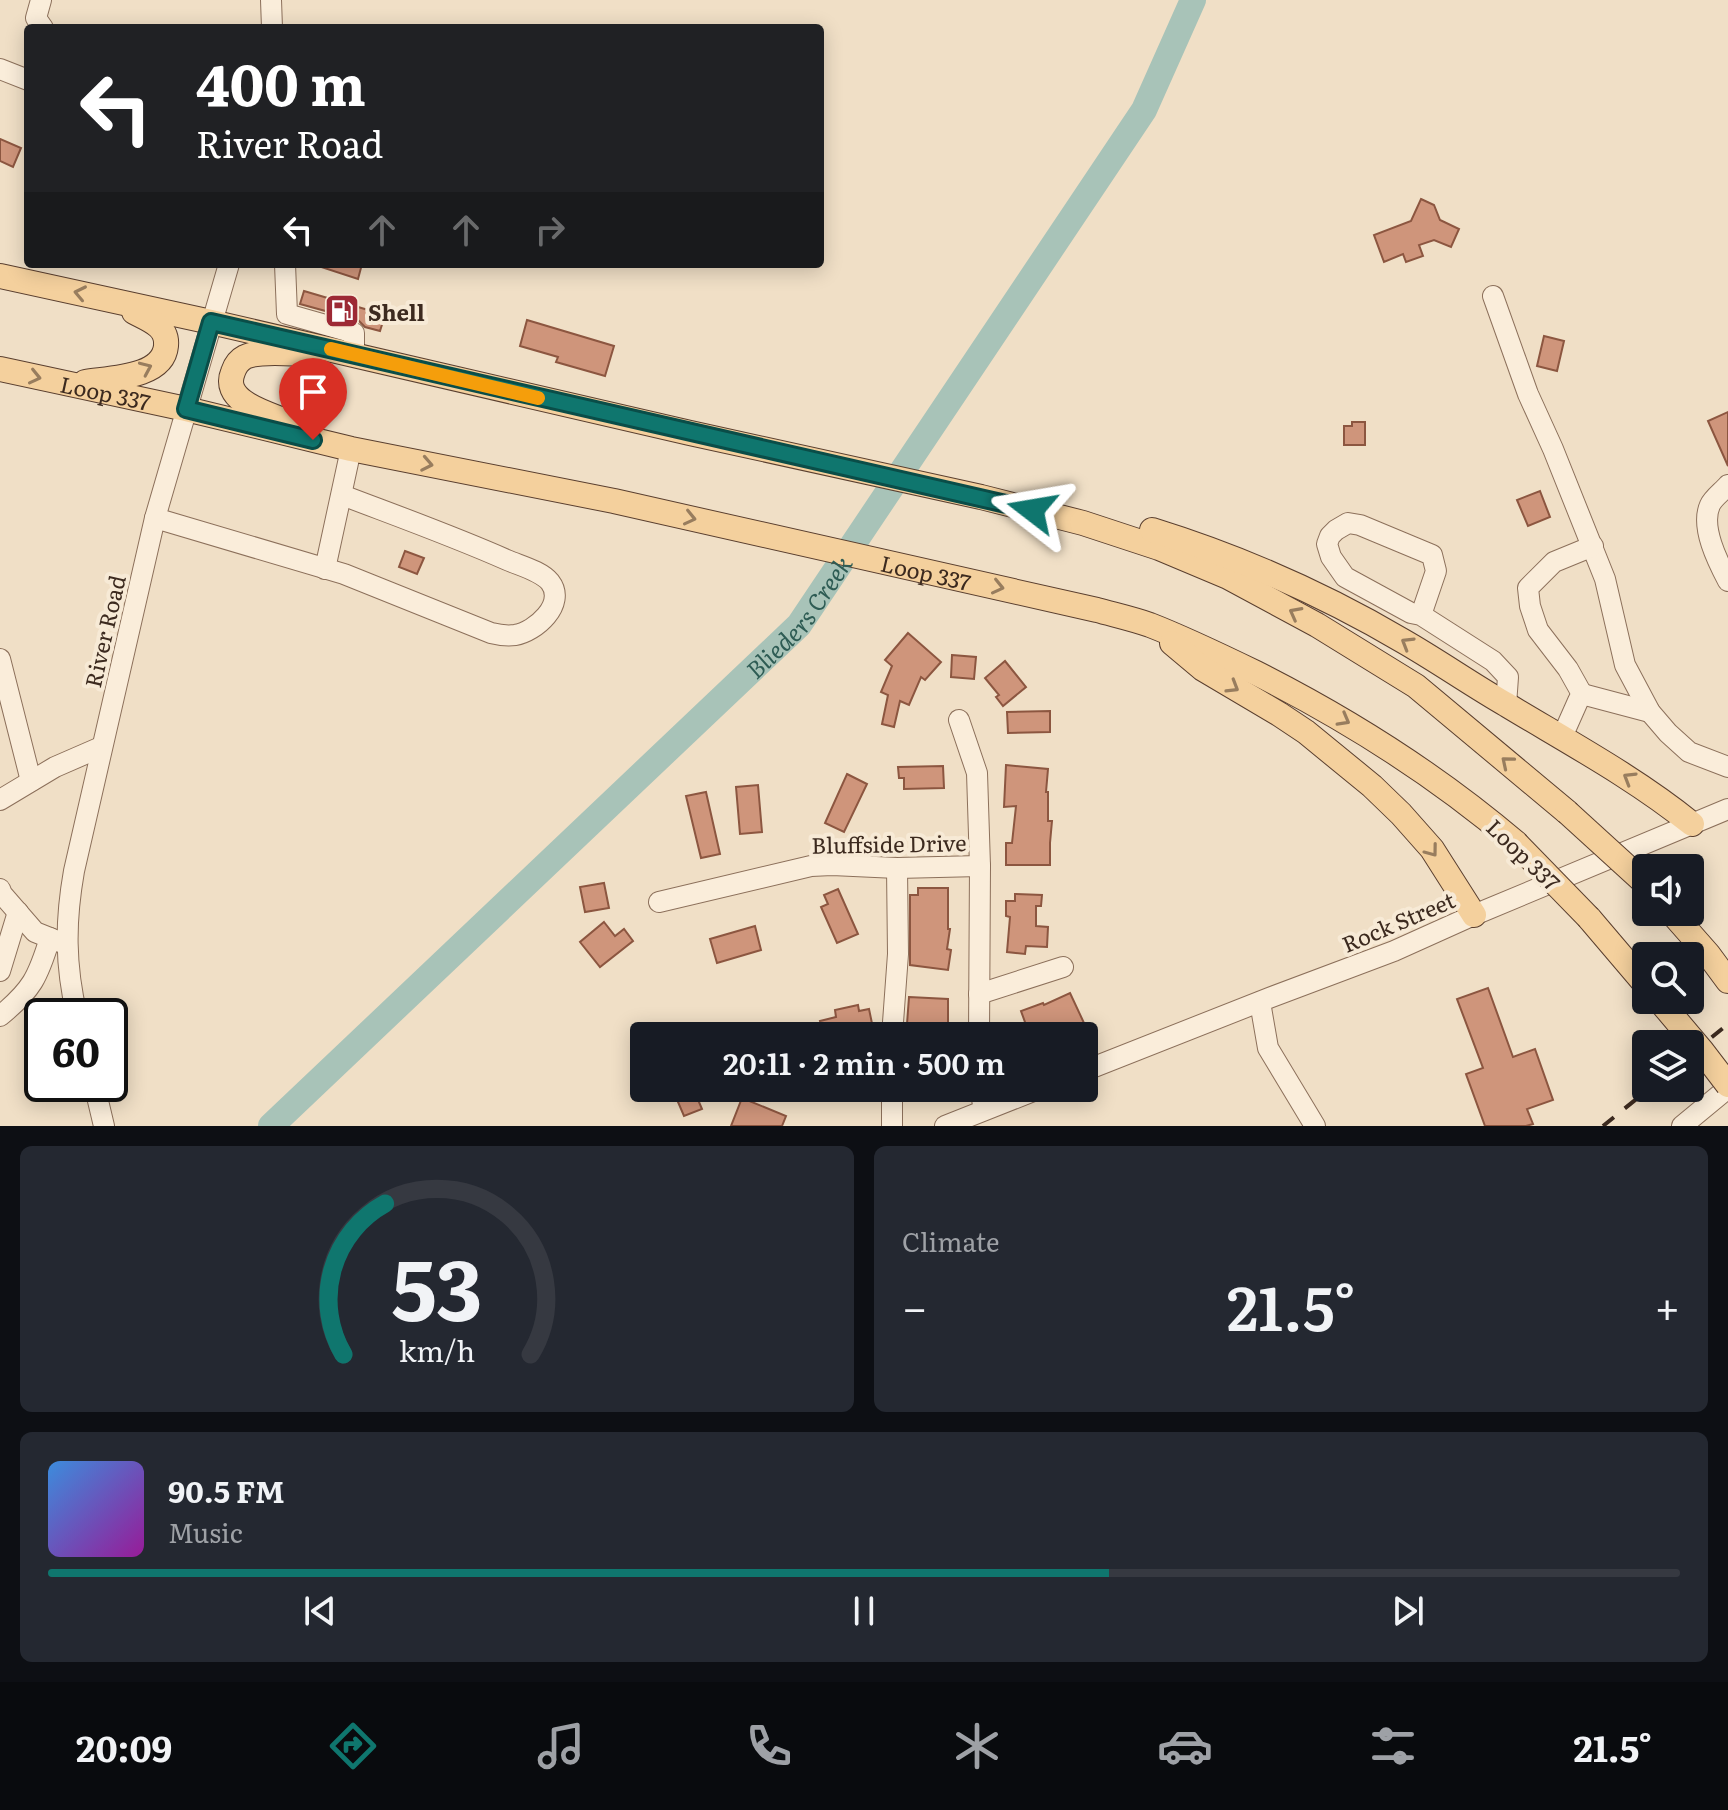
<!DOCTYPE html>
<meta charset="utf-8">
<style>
body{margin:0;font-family:Literata,serif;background:#242831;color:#f1f3f6;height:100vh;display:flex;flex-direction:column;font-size:30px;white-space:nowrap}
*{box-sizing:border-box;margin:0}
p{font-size:26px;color:#9ea1a6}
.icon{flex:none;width:44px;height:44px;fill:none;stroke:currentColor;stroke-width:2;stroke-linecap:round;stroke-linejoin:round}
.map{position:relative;height:1126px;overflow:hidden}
.panel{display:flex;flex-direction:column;gap:20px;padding:20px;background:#0d0f14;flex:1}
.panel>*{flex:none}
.hud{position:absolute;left:24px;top:24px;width:800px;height:244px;border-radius:8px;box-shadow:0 4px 20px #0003;background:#202124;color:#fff;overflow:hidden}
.buttons{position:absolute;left:1632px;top:854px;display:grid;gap:16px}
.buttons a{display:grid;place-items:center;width:72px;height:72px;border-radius:8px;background:#171b24;box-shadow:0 4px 20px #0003;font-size:40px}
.speed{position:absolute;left:24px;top:998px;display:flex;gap:16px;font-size:40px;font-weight:700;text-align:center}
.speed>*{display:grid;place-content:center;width:104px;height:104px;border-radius:50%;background:#171b24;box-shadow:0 4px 20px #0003;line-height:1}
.speed .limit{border:4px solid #111;border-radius:12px;background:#fff;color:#111}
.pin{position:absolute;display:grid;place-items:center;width:68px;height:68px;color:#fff;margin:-82px -34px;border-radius:50% 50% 50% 0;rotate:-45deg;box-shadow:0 0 8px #0007}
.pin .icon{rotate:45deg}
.me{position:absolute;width:88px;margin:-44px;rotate:284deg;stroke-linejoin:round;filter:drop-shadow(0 0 6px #0008)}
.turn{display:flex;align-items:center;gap:28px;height:168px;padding:0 40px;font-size:36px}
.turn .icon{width:104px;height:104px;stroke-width:2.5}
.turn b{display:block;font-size:56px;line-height:68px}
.lanes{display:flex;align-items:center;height:76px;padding:0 40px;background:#0003;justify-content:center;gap:40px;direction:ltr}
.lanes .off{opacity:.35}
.big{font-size:60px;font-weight:600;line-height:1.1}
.panel .tile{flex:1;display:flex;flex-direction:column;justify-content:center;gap:12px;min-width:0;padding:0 28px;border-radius:12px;background:#242831}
.panel .dial{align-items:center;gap:0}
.dial svg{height:208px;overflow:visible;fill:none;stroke:#363941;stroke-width:7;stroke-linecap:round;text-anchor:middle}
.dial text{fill:#f1f3f6;stroke:none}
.song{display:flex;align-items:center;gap:24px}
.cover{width:96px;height:96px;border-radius:12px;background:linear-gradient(135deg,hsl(210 70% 55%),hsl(300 70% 35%))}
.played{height:8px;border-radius:4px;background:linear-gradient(90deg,#0f766e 65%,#363941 65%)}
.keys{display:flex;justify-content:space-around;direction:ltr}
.heat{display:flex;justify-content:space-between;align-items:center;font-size:44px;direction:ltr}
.panel .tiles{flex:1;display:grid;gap:20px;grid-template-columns:1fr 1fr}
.tile:last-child{grid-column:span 2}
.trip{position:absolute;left:630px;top:1022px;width:468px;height:80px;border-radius:8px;background:#171b24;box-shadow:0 4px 20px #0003;font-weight:600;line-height:80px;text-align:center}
.dock{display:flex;height:128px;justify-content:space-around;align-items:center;background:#090b0e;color:#9ea1a6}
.dock .icon{width:56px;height:56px}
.dock .current{color:#0f766e}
.dock b{font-size:36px;color:#f1f3f6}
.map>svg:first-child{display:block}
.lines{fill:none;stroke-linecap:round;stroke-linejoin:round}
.river{stroke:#a8c3b8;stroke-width:26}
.building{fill:#cf957b;stroke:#8c5640;stroke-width:2}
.minor-casing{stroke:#8c705b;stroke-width:22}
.major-casing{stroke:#5a3f2f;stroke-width:26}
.minor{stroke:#faedda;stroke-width:20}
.major{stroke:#f4d09d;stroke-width:24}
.rail{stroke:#3c2a1f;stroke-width:4;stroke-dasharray:14 14;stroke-linecap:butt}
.major-bridge-casing{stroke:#5a3f2f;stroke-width:26;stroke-linecap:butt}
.major-bridge{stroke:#f4d09d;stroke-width:24}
.oneway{stroke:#987d5e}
.route-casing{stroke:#0a4d48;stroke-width:20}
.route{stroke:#0f766e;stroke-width:14}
.slow{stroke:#f59e0b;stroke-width:14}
.labels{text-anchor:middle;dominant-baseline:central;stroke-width:8;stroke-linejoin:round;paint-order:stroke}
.poi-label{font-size:22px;font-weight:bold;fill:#3c2a1f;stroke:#f7ead6;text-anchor:start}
.street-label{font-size:22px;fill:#3c2a1f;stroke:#f7ead6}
.water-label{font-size:24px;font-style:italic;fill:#2e5c54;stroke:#f7ead6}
</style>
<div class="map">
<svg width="1728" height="1126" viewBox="0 0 1728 1126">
<rect width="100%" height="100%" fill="#f0dfc6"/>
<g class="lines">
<!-- river -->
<path class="river" id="s1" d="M271,1126L799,625L1144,110L1193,0"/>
</g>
<!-- building -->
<g class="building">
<path d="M0,139L21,148L13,167L0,161Z"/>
<path d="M1421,199L1434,205L1440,220L1459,229L1451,247L1434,240L1419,245L1423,256L1406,262L1403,254L1384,262L1374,235L1411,221Z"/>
<path d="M319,264H362L358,279L318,266Z"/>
<path d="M304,291L385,315L380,331L365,327L358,320L300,304Z"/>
<path d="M527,320L614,346L605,376L556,362L558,357L520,346Z"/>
<path d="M1544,336L1564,341L1557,371L1537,366Z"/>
<path d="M1728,412V466L1708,421Z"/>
<path d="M1352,422H1365V445H1344V426H1352Z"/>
<path d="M1540,491L1550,517L1528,526L1517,500Z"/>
<path d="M405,551L424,558L417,574L399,567Z"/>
<path d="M908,633L941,662L925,680L921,677L909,705L900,701L894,727L882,724L888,695L881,692L892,666L885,660Z"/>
<path d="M952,655L976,657L974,679L951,677Z"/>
<path d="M1005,661L1026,687L1003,706L996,697L999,695L985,678Z"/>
<path d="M1050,711V732L1008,733L1007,712Z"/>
<path d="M1006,765L1048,769L1046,792H1048V821H1052L1050,843V865H1006V843H1012L1016,806L1004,807Z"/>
<path d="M943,766L944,788L904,789V778H899L898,767Z"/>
<path d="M847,774L867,784L844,832L825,823Z"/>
<path d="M758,785L762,832L740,834L736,787Z"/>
<path d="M706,792L720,854L701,858L686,796Z"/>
<path d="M604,883L609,908L585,912L580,887Z"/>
<path d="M918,888H948V929H950L947,949L951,950L948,970L910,965V895H918Z"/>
<path d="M838,889L858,934L837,943L821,907L828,904L824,895Z"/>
<path d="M1015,894L1042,895L1041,906H1036V926L1048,927L1047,947L1026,946L1025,954L1007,952L1010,917L1006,916V901H1015Z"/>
<path d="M604,922L615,936L624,929L633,941L600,967L580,942Z"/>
<path d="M755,926L761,950L717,963L710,939Z"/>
<path d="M1488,988L1513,1057L1535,1049L1553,1100L1527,1109L1533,1124L1526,1126H1485L1466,1074L1483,1068L1457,999Z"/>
<path d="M1070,993L1084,1023L1058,1036H1030L1021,1011L1043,1003L1044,1005Z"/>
<path d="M909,997L948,999V1036H908L907,1024Z"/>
<path d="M858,1005L859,1011L869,1009L874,1033L861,1036H824L820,1021L836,1017L835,1010Z"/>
<path d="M672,1088H693L702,1109L684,1116Z"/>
<path d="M742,1098L786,1116L782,1126H731Z"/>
</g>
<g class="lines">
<!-- minor casing -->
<g class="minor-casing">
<g id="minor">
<path d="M41,0L36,18L43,28"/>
<path d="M271,0L272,28"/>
<path d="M0,69L28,80"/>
<path d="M285,264L287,314L354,333V355"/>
<path d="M1493,296L1528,394L1553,449L1605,579L1625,665L1650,712L1668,733L1689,752L1728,767"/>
<path d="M1728,485C1723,491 1713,498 1710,505C1700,527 1718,562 1728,581"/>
<path d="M155,518L344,574L491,633C499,635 507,636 515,635C535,632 567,604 550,582C541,571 521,566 507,560C453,536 397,516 342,495"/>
<path d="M325,569L351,449"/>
<path d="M1421,615L1411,613L1345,577L1331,557L1327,544L1330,536L1336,530L1348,523L1360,525L1432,555L1436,571L1421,615L1493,661L1508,677L1506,705"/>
<path d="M0,659L31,781"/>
<path d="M1582,694L1568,669L1538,630L1530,606L1528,588L1554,562L1593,546"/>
<path d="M959,720L977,773L980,866L979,1036"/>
<path d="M1562,737L1578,701L1582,694L1650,712"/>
<path d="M0,800L55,767L101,747"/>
<path d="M0,889L2,894L35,932L60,942"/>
<path d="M659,902L811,866L832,865L897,868L980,866"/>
<path d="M0,971L18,912"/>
<path d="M979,994L1063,967"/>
<path d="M1260,1002L1268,1048L1315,1126"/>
<path d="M0,1016C32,990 38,977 50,938"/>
<path d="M77,1016C65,965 65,922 74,871L155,518L229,264"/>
<path d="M892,1036L898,954L897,868"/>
<path d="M1084,1071L1269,998L1394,951L1474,915L1728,809"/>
<path d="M94,1084L104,1126"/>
<path d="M892,1088V1126"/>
<path d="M980,1088L984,1110"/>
<path d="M945,1126L1041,1088"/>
<path d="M1682,1126L1728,1088"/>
</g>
</g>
<!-- major casing -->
<g class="major-casing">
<g id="major">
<path d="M0,276L211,322L690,433L981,497L1083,523L1159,548L1228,577L1317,625L1416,686L1567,812"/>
<path id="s2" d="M0,369L186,409L351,449L614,501L1097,610C1115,615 1133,619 1150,625C1186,639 1221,656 1256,673C1351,721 1435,774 1516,843"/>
<path d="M85,382C110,378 163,378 166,346C168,326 149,320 134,312"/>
<path d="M286,421C266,413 221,401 233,372C235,366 239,360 245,357C260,350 290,354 307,354"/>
<path d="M1152,530C1239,557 1325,595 1403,641C1438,661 1472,685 1507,705C1570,743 1635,778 1692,824"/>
<path d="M1172,643L1203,669L1279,714L1306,732L1372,786L1401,814L1432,849L1474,915"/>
<path d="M1671,912L1708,954L1728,981"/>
<path d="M1589,918L1646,985"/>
</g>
</g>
<!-- minor -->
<use href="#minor" class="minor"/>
<!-- major -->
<use href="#major" class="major"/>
<!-- rail -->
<g class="rail">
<path d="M1690,1055L1728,1024"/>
<path d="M1603,1126L1650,1088"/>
</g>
<!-- major-bridge casing -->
<g class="major-bridge-casing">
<g id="major-bridge">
<path d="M1567,812L1646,884"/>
<path d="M1516,843L1589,918"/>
<path d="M1659,1000L1702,1051L1728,1085"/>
</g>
</g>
<!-- major-bridge -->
<use href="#major-bridge" class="major-bridge"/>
</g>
<!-- one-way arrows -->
<defs><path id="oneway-chevron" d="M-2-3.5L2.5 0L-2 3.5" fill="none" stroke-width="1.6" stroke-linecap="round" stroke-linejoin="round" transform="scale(2)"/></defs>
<g class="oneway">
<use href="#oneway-chevron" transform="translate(80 293) rotate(-168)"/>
<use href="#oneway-chevron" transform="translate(146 368) rotate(-24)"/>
<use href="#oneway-chevron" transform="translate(35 377) rotate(13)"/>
<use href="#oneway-chevron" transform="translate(427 464) rotate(11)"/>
<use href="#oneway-chevron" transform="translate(690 518) rotate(13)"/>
<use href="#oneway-chevron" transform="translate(998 587) rotate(13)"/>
<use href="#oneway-chevron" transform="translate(1295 613) rotate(-152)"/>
<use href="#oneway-chevron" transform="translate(1407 643) rotate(-149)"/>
<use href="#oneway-chevron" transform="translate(1233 687) rotate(31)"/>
<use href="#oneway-chevron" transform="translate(1344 720) rotate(29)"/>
<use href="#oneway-chevron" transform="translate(1507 762) rotate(-140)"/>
<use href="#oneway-chevron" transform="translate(1629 778) rotate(-149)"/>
<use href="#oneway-chevron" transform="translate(1432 851) rotate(53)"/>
</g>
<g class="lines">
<!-- route casing -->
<g class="route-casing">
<path id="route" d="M313,440L186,409L211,322L1032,510"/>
</g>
<!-- route -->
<use href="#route" class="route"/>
<!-- slow -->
<path class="slow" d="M331,349L538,398"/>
</g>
<!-- icons -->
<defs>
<g id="fuel-square" transform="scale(1.8)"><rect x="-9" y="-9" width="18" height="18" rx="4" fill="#9d2935" stroke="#f7ead6"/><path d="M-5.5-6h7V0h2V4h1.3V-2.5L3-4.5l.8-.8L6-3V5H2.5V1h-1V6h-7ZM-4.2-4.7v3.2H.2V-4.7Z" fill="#fff"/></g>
</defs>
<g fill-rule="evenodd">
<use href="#fuel-square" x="342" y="311"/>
</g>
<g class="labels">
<!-- poi labels -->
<g class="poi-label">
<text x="368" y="311">Shell</text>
</g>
<!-- street labels -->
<g class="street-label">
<text stroke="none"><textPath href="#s2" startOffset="108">Loop 337</textPath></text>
<text stroke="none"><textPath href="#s2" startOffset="948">Loop 337</textPath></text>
<text transform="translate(104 631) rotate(-77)">River Road</text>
<text transform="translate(889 843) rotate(-1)">Bluffside Drive</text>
<text transform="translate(1524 854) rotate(44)">Loop 337</text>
<text transform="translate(1398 921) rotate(-23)">Rock Street</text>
</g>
<!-- water labels -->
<g class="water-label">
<text stroke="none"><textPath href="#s1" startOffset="734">Blieders Creek</textPath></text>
</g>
</g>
</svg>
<div class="buttons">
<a><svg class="icon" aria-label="sound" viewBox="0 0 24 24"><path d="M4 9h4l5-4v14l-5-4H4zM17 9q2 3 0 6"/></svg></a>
<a><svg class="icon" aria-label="search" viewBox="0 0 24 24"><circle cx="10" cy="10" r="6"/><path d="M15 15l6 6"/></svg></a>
<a><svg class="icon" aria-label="layers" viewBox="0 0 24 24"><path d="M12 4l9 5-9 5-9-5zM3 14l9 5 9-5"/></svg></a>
</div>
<div class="speed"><div class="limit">60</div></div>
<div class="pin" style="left:313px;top:440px;background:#d93025"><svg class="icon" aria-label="arrive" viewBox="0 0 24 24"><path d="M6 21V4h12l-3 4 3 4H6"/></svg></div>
<svg class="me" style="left:1032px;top:510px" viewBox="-20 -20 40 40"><path d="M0-17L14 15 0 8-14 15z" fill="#0f766e" stroke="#fff" stroke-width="4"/></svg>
<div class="trip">20:11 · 2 min · 500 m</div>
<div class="hud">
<div class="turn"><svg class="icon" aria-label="left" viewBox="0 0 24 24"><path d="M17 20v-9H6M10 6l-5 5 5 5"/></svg><div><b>400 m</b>River Road</div></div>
<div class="lanes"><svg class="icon" aria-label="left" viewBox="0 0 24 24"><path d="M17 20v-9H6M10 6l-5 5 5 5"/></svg><svg class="icon off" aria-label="ahead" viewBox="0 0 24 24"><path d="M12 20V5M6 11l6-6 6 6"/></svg><svg class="icon off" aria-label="ahead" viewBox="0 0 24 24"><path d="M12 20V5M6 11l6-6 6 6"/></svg><svg class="icon off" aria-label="right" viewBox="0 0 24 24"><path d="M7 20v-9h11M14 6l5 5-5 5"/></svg></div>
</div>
</div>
<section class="panel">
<div class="tiles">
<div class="tile dial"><svg viewBox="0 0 100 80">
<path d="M14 69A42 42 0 1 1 86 69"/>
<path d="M14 69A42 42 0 0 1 30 11" stroke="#0f766e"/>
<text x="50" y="56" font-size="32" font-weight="700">53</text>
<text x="50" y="72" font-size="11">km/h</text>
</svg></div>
<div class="tile"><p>Climate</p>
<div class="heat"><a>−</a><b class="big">21.5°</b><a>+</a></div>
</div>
<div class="tile">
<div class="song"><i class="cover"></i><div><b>90.5 FM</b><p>Music</p></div></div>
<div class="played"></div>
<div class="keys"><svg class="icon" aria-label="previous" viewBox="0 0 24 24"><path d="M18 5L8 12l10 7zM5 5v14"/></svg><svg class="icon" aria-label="pause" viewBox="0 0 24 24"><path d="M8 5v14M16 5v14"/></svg><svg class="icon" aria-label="next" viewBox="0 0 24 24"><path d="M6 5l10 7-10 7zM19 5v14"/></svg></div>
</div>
</div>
</section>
<nav class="dock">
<b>20:09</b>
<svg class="icon current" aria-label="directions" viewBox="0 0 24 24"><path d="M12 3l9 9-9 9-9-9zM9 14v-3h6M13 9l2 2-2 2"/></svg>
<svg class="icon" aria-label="music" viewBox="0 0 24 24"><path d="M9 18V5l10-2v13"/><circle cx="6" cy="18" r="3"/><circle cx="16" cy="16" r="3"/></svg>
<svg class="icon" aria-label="phone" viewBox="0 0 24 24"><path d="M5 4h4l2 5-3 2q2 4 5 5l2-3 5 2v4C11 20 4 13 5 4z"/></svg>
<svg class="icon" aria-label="climate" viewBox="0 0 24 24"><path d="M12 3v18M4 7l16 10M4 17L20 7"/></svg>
<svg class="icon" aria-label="car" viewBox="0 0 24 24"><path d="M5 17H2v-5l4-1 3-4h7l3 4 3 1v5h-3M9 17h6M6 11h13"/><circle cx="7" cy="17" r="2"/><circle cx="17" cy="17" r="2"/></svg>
<svg class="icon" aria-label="filters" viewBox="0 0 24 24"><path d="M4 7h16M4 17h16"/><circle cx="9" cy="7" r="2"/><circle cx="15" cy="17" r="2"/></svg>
<b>21.5°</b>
</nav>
